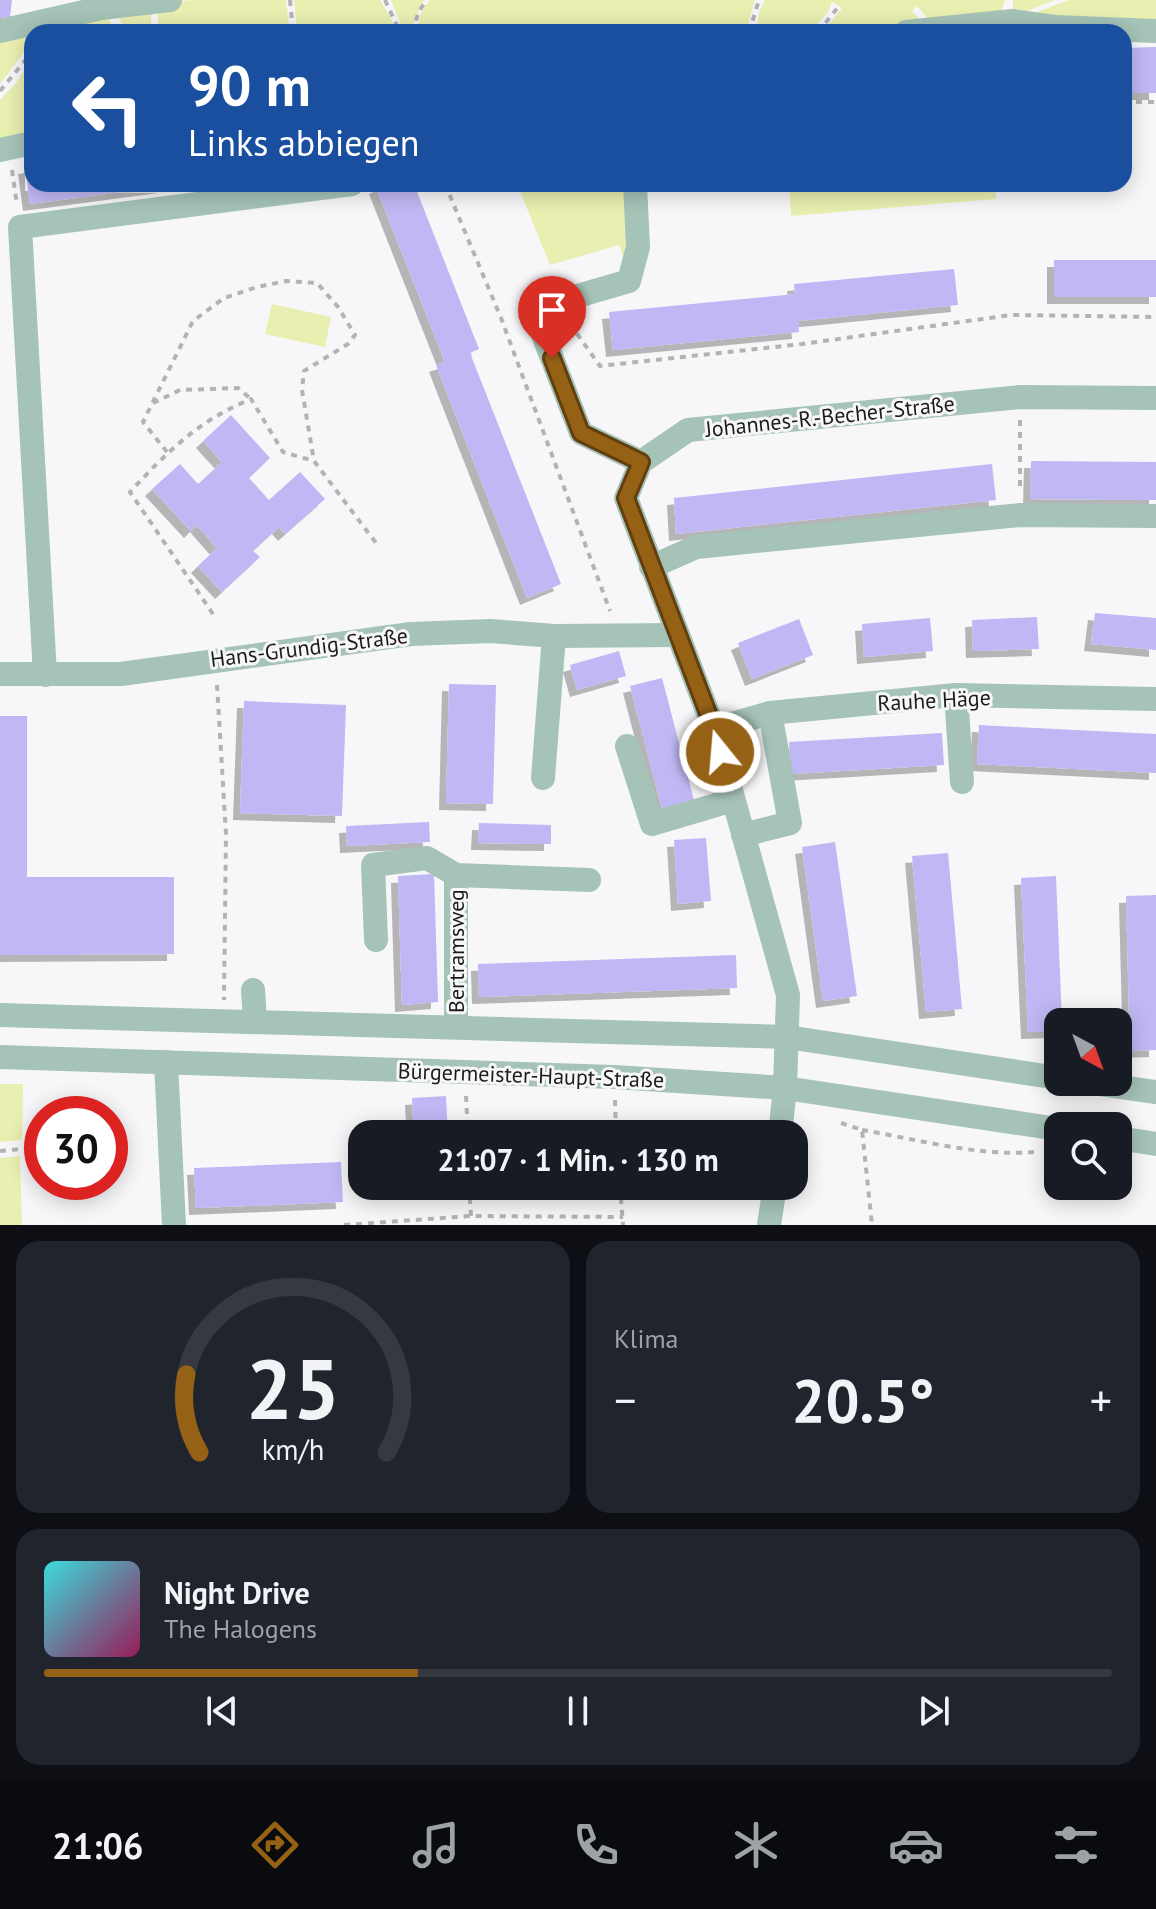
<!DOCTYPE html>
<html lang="de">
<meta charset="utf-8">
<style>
body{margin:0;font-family:"PT Sans",sans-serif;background:#20242c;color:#f1f3f6;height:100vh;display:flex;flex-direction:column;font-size:30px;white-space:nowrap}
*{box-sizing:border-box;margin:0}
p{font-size:26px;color:#9ea1a6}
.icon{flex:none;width:44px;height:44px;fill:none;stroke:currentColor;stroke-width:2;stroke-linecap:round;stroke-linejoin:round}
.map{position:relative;height:1225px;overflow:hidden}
.sheet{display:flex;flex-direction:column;gap:16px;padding:16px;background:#0d0f14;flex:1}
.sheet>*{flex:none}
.banner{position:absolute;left:24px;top:24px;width:1108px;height:168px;border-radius:24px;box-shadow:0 4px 20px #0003;background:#1a4fa0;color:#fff;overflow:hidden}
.needle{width:52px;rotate:139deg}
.controls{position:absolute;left:1044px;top:1008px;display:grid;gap:16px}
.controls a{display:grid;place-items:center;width:88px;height:88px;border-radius:16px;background:#171b24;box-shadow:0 4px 20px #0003;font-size:40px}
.speed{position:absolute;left:24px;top:1096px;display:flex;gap:16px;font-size:40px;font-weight:700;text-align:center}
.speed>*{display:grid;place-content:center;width:104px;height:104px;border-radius:50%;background:#171b24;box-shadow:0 4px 20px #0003;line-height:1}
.speed .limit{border:12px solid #d22;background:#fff;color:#111}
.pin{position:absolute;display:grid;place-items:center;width:68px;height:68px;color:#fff;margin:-82px -34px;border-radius:50% 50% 50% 0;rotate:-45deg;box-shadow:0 0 8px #0007}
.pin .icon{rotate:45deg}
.me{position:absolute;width:88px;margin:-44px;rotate:343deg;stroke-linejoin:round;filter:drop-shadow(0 0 6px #0008)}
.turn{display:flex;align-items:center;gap:28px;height:168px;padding:0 32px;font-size:36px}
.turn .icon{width:104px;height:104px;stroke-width:2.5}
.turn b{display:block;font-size:56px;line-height:68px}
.big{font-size:60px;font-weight:700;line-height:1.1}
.sheet .widget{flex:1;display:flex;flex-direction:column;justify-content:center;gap:12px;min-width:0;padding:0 28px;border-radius:24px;background:#20242c}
.sheet .dial{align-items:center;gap:0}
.dial svg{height:208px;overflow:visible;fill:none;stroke:#363941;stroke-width:7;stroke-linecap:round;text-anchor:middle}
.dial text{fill:#f1f3f6;stroke:none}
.song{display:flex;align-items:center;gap:24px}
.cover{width:96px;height:96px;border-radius:12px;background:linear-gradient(135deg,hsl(180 70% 55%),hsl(330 70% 35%))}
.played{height:8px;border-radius:4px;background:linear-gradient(90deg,#956115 35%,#363941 35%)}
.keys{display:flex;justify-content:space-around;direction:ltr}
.heat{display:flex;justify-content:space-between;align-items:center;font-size:44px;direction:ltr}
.sheet .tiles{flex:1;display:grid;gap:16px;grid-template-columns:1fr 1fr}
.widget:last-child{grid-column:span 2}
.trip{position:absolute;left:348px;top:1120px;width:460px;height:80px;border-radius:24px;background:#171b24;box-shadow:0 4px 20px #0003;font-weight:700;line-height:80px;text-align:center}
.menu{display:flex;height:128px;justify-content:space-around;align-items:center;background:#090b0e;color:#9ea1a6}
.menu .icon{width:56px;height:56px}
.menu .selected{color:#956115}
.menu b{font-size:36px;color:#f1f3f6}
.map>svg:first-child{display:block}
.green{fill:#e9efb1}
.building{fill:#c0b8f4;filter:url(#shadow)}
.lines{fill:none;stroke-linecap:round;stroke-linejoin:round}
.path{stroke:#b3b3b6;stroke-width:4;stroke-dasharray:6 6;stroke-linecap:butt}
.minor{stroke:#a5c3b7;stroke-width:24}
.route-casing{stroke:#613f0e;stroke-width:20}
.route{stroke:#956115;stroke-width:14}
.labels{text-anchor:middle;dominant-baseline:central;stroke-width:6;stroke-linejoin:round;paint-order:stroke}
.street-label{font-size:22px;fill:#1c1b1d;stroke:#f7f7fa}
</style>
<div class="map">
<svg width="1156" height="1225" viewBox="0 0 1156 1225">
<defs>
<filter id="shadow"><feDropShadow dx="-7" dy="7" stdDeviation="0" flood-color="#0004"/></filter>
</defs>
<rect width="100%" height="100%" fill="#f7f7fa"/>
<!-- green -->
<g class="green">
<path d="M192,0H286L290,32H166L158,26L157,4Z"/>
<path d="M294,0H380L391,18L396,32H297Z"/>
<path d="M391,0H424L410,32H404Z"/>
<path d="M430,0H755L746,32H416L421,13Z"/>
<path d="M765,0H1005L999,17L932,23L917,6L912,11L924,24L823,31L842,8L832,2L828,12L811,32H756L759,12Z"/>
<path d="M1013,0H1055L1012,17Z"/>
<path d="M1069,0H1156V24L1024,17Z"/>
<path d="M152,4L151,25L125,30L114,9Z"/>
<path d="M106,12L115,32H45Z"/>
<path d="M32,32L31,43L0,84V37Z"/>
<path d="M32,59V139L0,146V100L16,83Z"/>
<path d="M517,184H533L534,187L625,184L626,264L619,245L550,265Z"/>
<path d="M789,184H995L996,199L791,216Z"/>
<path d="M272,304L331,317L325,347L265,334Z"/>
<path d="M0,1084H23L22,1140L0,1142Z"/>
<path d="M20,1156L22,1225H0V1158Z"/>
</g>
<!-- building -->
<g class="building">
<path d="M0,0H12L10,17L0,18Z"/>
<path d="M1156,47V93H1124V48Z"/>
<path d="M32,166V184L166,186L30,204L25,167Z"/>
<path d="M383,184H414L479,349L470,353L561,584L527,598L436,365L445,362L376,187Z"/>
<rect x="1054" y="260" width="102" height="37"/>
<path d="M954,269L958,305L798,321L799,332L613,350L609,312L795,294L794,284Z"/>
<path d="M231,415L270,458L249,478L269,500L300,472L325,499L285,534L279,527L253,551L260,557L222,592L198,566L217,548L197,525L191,531L152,489L180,464L198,484L222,462L203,441Z"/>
<path d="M1031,461L1156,462V500L1030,499Z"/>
<path d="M992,464L996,500L676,534L674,498Z"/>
<path d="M1095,613L1156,618V650L1091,644Z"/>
<path d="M1037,617L1039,649L973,651L972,620Z"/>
<path d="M930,618L933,651L864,657L862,624Z"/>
<path d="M799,619L813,655L752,679L738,643Z"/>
<path d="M619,651L626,676L577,690L570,665Z"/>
<path d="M662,678L694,800L662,809L630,686Z"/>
<path d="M449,684L496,685L493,804L446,803Z"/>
<path d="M244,701L346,705L342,816L240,813Z"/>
<path d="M0,716H27V877H174V954L0,955Z"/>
<path d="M979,725L1156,734V773L977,764Z"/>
<path d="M942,733L944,765L791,774L789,742Z"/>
<path d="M429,822L430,842L347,846L346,826Z"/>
<path d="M479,823L551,825V844L478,843Z"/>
<path d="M706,838L711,901L678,904L674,840Z"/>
<path d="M835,842L857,996L823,1001L802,847Z"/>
<path d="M948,853L962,1009L926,1012L912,856Z"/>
<path d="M434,874L438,1002L402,1005L398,876Z"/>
<path d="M1056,876L1062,1022H1058V1031L1028,1032L1021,878Z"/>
<path d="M1156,895V1050L1130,1051L1126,896Z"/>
<path d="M736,955L737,988L479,997L478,964Z"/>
<path d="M446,1096L448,1134H414L412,1098Z"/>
<path d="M341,1162L343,1202L196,1208L194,1168Z"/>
</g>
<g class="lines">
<!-- path -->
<g class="path">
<path d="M290,0L293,32"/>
<path d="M385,0L400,32"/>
<path d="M412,32L419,11L427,0"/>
<path d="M749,32L759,0"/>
<path d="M818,32L839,6"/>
<path d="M0,91L32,52"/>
<path d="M1124,102H1156"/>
<path d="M12,170L17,205"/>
<path d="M445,184L501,318L610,611"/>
<path d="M570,324L600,366L802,344L1011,315L1156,317"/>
<path d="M153,403L180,390L238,388L251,399"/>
<path d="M1020,420V491"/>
<path d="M167,452L143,422L193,321L224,298L257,287L286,281L317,283L338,307L355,335L348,344L304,371L302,390L314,461"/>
<path d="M213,614L130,492C168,451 198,421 251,399L283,452L314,461L376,543"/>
<path d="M217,685L226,834L224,1000"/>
<path d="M466,1096L468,1134"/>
<path d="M615,1100L616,1134"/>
<path d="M841,1123L862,1130L872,1225"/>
<path d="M862,1130C916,1139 980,1157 1034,1152"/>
<path d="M0,1151L32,1148"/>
<path d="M469,1186L471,1216"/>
<path d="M620,1186L623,1225"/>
<path d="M344,1225L471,1216L623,1217"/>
</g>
<!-- minor -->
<g class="minor">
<path d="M0,31L101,8L170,0"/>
<path d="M906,32L1012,21L1055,27L1156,31"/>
<path d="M0,150L32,143"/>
<path d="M635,184L638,247L629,281L533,309L581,433L641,462"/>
<path d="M651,567L696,547L1020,515L1156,516"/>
<path d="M0,674H121L411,634L490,631L554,636L678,635"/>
<path d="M45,675L20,227L352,184"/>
<path d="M956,695L962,782"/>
<path d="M714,729L770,713L956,695L1156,699"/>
<path d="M627,746L652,824L733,800"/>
<path d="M543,778L554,636"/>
<path d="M743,835L790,823L770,713"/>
<path d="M456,875V1027"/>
<path d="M376,940L373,865L427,858L456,875L589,880"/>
<path d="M253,990L255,1022"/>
<path d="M0,1015L787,1037L1058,1078"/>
<path d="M0,1057L614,1077L785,1088L1058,1129"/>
<path d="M166,1062L174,1225"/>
<path d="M1086,1082L1156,1092"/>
<path d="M780,1134L785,1088L788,995L714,729L626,498L641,462L688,430L1020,397L1156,398"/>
<path d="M1118,1138L1156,1144"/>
<path d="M769,1225L775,1186"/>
</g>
</g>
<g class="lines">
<!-- route casing -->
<g class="route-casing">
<path id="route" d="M552,358L581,433L641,462L626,498L714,729L720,752"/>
</g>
<!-- route -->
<use href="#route" class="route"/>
</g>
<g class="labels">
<!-- street labels -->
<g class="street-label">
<text transform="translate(830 416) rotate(-6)">Johannes-R.-Becher-Straße</text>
<text transform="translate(309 647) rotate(-7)">Hans-Grundig-Straße</text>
<text transform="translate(934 700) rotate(-3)">Rauhe Häge</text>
<text transform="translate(456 951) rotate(-90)">Bertramsweg</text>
<text transform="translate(531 1075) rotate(2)">Bürgermeister-Haupt-Straße</text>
</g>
</g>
</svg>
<div class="controls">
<a><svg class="needle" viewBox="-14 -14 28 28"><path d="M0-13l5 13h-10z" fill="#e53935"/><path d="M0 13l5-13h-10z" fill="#9ea1a6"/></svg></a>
<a><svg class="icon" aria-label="search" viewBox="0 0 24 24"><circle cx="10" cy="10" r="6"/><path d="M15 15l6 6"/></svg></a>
</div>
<div class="speed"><div class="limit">30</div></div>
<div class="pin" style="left:552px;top:358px;background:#d93025"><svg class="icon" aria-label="arrive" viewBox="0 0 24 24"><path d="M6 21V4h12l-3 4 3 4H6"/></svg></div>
<svg class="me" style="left:720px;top:752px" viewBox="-20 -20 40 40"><circle r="17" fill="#956115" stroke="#fff" stroke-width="3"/><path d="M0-11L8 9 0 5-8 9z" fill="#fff"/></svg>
<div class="trip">21:07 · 1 Min. · 130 m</div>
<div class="banner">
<div class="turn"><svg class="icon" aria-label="left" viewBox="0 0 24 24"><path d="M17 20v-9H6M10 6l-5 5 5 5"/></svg><div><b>90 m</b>Links abbiegen</div></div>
</div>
</div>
<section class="sheet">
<div class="tiles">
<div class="widget dial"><svg viewBox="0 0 100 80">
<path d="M14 69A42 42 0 1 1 86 69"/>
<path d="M14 69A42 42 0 0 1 9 39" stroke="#956115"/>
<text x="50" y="56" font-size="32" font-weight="700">25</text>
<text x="50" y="72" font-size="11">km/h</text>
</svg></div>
<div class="widget"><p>Klima</p>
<div class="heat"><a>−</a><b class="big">20.5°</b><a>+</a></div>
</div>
<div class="widget">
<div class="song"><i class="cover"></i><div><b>Night Drive</b><p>The Halogens</p></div></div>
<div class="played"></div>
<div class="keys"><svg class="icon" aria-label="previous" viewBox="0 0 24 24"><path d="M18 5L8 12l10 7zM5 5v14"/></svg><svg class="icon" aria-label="pause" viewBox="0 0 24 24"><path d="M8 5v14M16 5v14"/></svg><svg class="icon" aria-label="next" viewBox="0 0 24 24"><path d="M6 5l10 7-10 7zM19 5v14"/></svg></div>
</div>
</div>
</section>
<nav class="menu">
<b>21:06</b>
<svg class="icon selected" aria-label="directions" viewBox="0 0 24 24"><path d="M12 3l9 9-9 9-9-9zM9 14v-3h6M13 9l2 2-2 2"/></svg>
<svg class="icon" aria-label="music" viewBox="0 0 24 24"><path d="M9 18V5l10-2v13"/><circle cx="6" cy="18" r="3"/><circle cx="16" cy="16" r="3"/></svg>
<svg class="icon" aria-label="phone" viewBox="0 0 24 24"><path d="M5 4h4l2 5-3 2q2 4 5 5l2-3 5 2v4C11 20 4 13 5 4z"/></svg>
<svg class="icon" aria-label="climate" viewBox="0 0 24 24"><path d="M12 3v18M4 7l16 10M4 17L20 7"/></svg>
<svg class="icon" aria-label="car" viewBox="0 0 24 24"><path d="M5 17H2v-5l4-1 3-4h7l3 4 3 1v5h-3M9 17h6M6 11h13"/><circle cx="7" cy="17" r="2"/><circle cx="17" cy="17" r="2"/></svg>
<svg class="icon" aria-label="filters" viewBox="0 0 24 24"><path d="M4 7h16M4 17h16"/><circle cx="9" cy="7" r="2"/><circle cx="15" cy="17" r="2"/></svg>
</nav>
